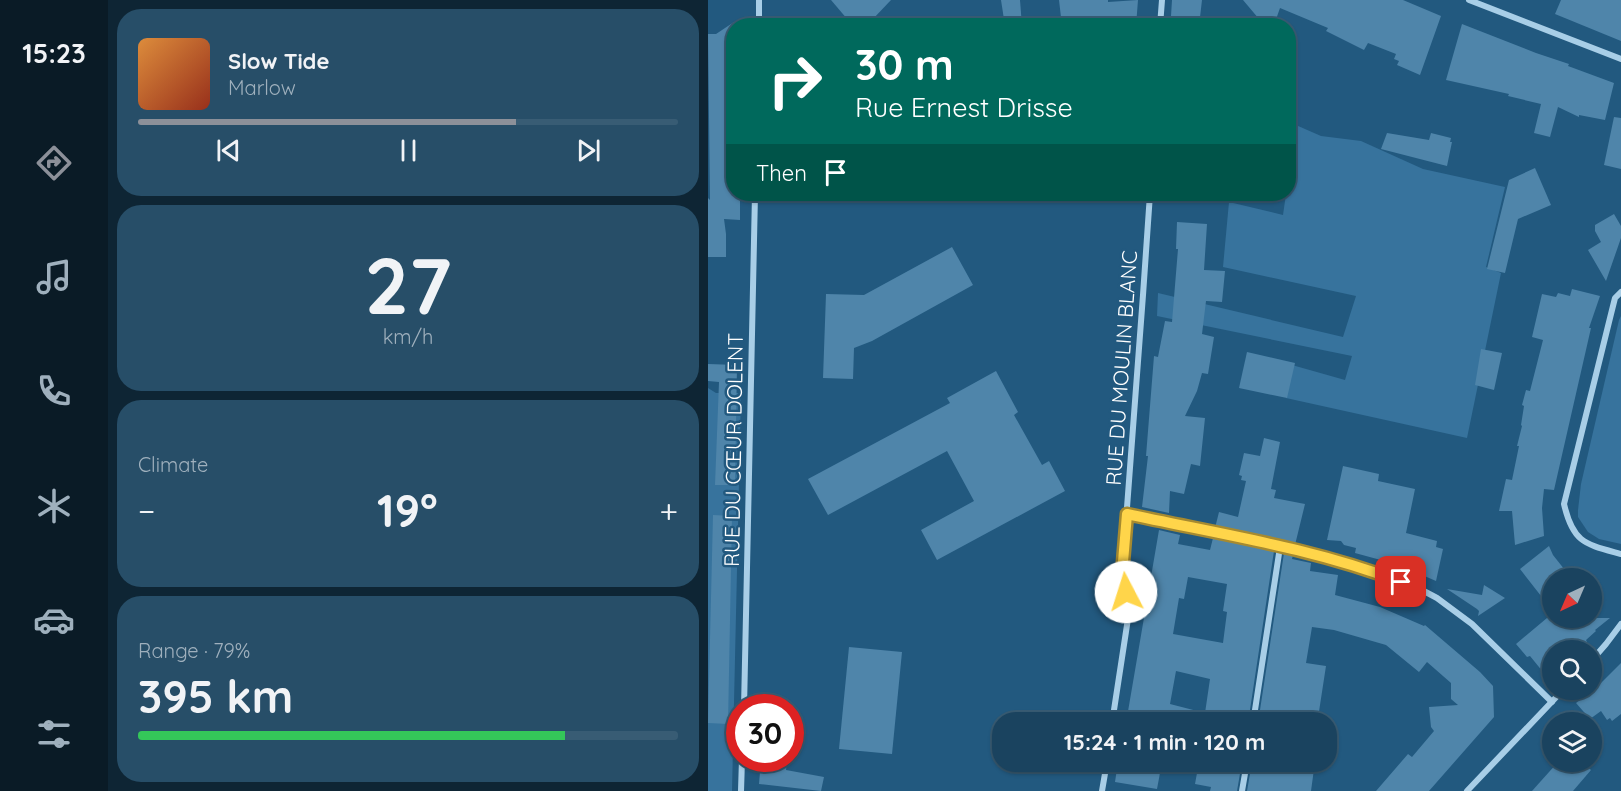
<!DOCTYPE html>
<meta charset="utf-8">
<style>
body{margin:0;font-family:Quicksand,sans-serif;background:#274e68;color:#f1f3f6;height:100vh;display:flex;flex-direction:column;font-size:22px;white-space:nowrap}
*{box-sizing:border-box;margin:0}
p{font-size:20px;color:#9fb0bd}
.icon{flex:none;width:33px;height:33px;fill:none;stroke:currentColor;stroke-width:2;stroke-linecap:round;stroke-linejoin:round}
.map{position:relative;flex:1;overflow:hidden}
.side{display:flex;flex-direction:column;gap:9px;padding:9px;background:#0e2534;width:600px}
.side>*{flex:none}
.top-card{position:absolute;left:18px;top:18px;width:570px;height:183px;border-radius:24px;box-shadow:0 2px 4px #0004,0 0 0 2px #385c74;background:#00695c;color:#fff;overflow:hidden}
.needle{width:39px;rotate:224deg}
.controls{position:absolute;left:834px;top:568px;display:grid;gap:12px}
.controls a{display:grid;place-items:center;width:60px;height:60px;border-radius:50%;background:#1a435f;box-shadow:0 2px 4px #0004,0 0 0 2px #385c74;font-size:30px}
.speed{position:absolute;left:18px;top:694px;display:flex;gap:12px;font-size:30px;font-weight:700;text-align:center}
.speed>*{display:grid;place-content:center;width:78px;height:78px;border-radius:50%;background:#1a435f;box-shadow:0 2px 4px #0004,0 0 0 2px #385c74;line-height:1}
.speed .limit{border:9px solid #d22;background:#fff;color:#111}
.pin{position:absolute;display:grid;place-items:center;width:51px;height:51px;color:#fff;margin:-26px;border-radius:12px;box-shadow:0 3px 9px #0006}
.me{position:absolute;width:66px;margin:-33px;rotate:355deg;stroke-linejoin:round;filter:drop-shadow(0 0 4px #0008)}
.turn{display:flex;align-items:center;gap:21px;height:126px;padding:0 30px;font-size:27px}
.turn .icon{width:78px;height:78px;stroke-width:2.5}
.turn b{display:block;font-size:42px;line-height:51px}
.then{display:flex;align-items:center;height:57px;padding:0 30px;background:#0003;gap:12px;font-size:22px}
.big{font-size:45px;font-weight:800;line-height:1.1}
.side .widget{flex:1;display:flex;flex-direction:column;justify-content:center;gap:9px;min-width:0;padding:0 21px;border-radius:24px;background:#274e68}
.side .dial{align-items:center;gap:0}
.dial b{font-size:78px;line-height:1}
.song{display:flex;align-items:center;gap:18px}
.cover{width:72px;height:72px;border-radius:9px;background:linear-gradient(135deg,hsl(30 70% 55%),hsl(10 70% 35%))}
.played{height:6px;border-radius:3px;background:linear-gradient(90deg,#8c9099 70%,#385c74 70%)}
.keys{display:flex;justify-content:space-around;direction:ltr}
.heat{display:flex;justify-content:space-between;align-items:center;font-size:33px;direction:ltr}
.charge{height:9px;border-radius:4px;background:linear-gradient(90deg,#34c759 79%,#385c74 0)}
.trip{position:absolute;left:284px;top:712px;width:345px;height:60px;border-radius:24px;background:#1a435f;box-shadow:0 2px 4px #0004,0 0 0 2px #385c74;font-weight:800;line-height:60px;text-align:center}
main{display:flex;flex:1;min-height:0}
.tabs{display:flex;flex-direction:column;width:108px;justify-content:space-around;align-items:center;background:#0a1b26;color:#9fb0bd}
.tabs .icon{width:42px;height:42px}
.tabs .selected{color:#8c9099}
.tabs b{font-size:27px;color:#f1f3f6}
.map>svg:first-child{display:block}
.green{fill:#37739d}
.building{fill:#4f85aa;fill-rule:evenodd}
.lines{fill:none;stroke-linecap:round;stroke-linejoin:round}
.street{stroke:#a8cee7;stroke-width:6}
.route-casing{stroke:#a68a30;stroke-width:15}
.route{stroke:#ffd54a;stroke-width:10}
.labels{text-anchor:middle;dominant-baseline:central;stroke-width:5;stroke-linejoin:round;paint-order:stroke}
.street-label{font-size:21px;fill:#fff;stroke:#22597f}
</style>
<main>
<nav class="tabs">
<b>15:23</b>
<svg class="icon selected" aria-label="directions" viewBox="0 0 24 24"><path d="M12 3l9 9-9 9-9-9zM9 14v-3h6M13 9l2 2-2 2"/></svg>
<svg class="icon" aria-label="music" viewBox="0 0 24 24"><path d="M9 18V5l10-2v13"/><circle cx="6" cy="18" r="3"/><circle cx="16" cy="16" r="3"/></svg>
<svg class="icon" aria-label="phone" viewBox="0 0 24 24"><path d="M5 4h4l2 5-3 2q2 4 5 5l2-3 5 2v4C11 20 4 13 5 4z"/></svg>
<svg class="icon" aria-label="climate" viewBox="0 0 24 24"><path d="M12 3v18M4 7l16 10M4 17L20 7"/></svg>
<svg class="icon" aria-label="car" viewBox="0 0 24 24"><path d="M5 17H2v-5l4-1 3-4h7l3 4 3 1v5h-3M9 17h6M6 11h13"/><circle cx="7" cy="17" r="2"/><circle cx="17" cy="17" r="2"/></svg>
<svg class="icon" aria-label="filters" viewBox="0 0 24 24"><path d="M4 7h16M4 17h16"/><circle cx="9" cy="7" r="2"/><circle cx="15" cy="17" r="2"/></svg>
</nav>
<section class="side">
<div class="widget">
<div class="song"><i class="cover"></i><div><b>Slow Tide</b><p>Marlow</p></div></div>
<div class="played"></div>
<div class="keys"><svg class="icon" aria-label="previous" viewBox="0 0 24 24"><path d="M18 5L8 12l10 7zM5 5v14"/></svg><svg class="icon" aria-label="pause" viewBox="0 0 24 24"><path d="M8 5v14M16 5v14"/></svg><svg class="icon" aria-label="next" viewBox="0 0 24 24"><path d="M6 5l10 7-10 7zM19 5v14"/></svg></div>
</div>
<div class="widget dial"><b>27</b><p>km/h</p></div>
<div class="widget"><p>Climate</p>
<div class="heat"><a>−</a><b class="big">19°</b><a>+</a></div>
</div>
<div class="widget"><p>Range · 79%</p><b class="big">395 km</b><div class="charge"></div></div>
</section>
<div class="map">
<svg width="913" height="791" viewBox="0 0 913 791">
<rect width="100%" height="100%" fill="#22597f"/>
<!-- green -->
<g class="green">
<path d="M581,122L613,136L653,141L715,169L797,187L778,267L793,273L759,438L578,398L584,365L637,380L644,356L449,316L450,293L635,337L648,296L515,267L521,202L575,215L578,194H580Z"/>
<path d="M913,316V544L891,539L880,532L870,517V510L873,484L911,320Z"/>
<path d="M0,388L8,393H33L24,791H0Z"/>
</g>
<!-- building -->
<g class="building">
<path d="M123,0H183L164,20H140Z"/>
<path d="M293,0H312L314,26H297Z"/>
<path d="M351,0H400V2L430,0L428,26H354Z"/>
<path d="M464,0H494L491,26H467L468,16H463Z"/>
<path d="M535,0H695L733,16L712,75L689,65L691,61L686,59L688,54L660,43L656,50L618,31L620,28L572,8L566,25L551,19Z"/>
<path d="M853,0H913V41L847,14Z"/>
<path d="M26,22V194H32V220L16,219L18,234V257H0V198L2,200L0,34H8Z"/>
<path d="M754,24L828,53L861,64L860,66L906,83L897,120L871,115V117L850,107L842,137L826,133L833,104L800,96L801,94L738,80Z"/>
<path d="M906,117L913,118V169L896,165Z"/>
<path d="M679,133L721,140L723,133L743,138L742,142H744L739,166L673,149Z"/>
<path d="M827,168L843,205L810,219L797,273L779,269L801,180Z"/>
<path d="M906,214L913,226V238L898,281L880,250L893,242L887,231V225Z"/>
<path d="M469,222L499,224L496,270L517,271L514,302L498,301L494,334L506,337L500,374L494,373L489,391L477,416L497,418L492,466L483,464L476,494L462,491L461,513L434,507L440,456H438L446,356L450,357L457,321L464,322L470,249H468Z"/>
<path d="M244,247L265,285L164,341L146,348L145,379L115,378L118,294L156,295Z"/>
<path d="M864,289L892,296L881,328H883L846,490L836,489L834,508L836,536L807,545L804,511H791L798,479L804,480L811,446H809L814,426L813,425L816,406L814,405L818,390L822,391L835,340L824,337L834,294L848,297L850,293L862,296Z"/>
<path d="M773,349L794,353L786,390L767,385Z"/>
<path d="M539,352L587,363L579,398L531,388Z"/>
<path d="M0,364L29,365L27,485H7L11,382L0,381Z"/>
<path d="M288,371L310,412L306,415L334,465L341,461L357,491L229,560L213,530L266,501L239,451L120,515L100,479L242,403L239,398Z"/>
<path d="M556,438L572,442L563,489L568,490L566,498L597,504L587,545L507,528L511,512L530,517L538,481L533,480L534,476L531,475L536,453L552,456Z"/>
<path d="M635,466L671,474L670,481L707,489L698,533L729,541L728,547L735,549L728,581L691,565L647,553L648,548L636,545L633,541L619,540Z"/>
<path d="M5,515L24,516L20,724L0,723Z"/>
<path d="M451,530L472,535L470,544L502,550L505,538L566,551L540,723H526L514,721L513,723H418ZM480,577L519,584L515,611L519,612L515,643L465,634L471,598L476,599ZM468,671L502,679L497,713L462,704Z"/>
<path d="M841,546L845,555L864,579H844V610L812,569Z"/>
<path d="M576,553L585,555L584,559L603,563L602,571L630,575L627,595L672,607L716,626L717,625L772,672L785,686L786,717L721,791H668L700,754L704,757L726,731L723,727L721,707L750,705L743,699V683L719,662L711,672L678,645L626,630L604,627L598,663L618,666L610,718L600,716L599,723H550Z"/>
<path d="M776,585L797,598L770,616L771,611L769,609L739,589L774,595Z"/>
<path d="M839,618H902L887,630L888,631L878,640L879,642L870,651H844V683L822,656L819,657L808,644Z"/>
<path d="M141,647L194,652L184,754L131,749Z"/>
<path d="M913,663V714L904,721L902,718L899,720L893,711L882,719L868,703L894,682Z"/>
<path d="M53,760L79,763L78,770L116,777L113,791L51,784Z"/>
<path d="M410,762H454L449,789L407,782Z"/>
<path d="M491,762H534L529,791H502L503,787L487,784Z"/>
<path d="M544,762H586L585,765L606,769L603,791H539Z"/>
<path d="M850,762H874L883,770L865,791H824Z"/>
</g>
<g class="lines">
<!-- street -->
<g class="street">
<path d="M761,0L913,59"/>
<path d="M51,26V0"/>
<path d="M452,26L454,0"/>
<path d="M913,292L907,298L903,314L856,504C865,543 877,544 913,554"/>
<path d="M419,515L583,549L669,573L712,589L729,598L764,624L844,702"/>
<path d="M884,660L898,644L913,624"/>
<path d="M36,708L47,194"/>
<path d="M404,723L421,612L414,574L435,295L442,194"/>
<path d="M545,723L572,547"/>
<path d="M33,791L34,759"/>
<path d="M394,791L399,762"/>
<path d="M534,791L539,762"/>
<path d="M759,791L855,690"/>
</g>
</g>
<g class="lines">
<!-- route casing -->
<g class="route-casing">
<path id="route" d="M418,592L414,574L419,514C511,534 605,548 693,582"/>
</g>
<!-- route -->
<use href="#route" class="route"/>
</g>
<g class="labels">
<!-- street labels -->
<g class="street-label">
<text transform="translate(413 368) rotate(-86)">RUE DU MOULIN BLANC</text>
<text transform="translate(25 450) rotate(-89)">RUE DU CŒUR DOLENT</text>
</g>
</g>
</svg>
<div class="controls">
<a><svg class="needle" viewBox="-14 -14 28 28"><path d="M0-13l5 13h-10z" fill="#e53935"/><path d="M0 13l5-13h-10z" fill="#9fb0bd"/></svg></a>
<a><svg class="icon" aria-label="search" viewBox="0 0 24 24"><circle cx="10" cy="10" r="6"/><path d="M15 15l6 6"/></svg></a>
<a><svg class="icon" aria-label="layers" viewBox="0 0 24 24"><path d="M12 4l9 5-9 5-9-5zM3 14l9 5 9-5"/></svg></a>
</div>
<div class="speed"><div class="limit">30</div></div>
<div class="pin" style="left:693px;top:582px;background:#d93025"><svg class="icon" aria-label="arrive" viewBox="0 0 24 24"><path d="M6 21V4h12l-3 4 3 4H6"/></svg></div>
<svg class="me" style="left:418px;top:592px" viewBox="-20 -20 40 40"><circle r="19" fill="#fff"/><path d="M0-13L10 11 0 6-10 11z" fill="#ffd54a"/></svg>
<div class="trip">15:24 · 1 min · 120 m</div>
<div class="top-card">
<div class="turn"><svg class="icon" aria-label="right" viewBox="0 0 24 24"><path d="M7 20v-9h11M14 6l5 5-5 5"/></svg><div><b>30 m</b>Rue Ernest Drisse</div></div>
<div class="then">Then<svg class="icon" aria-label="arrive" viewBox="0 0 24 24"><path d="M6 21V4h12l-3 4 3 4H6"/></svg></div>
</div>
</div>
</main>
